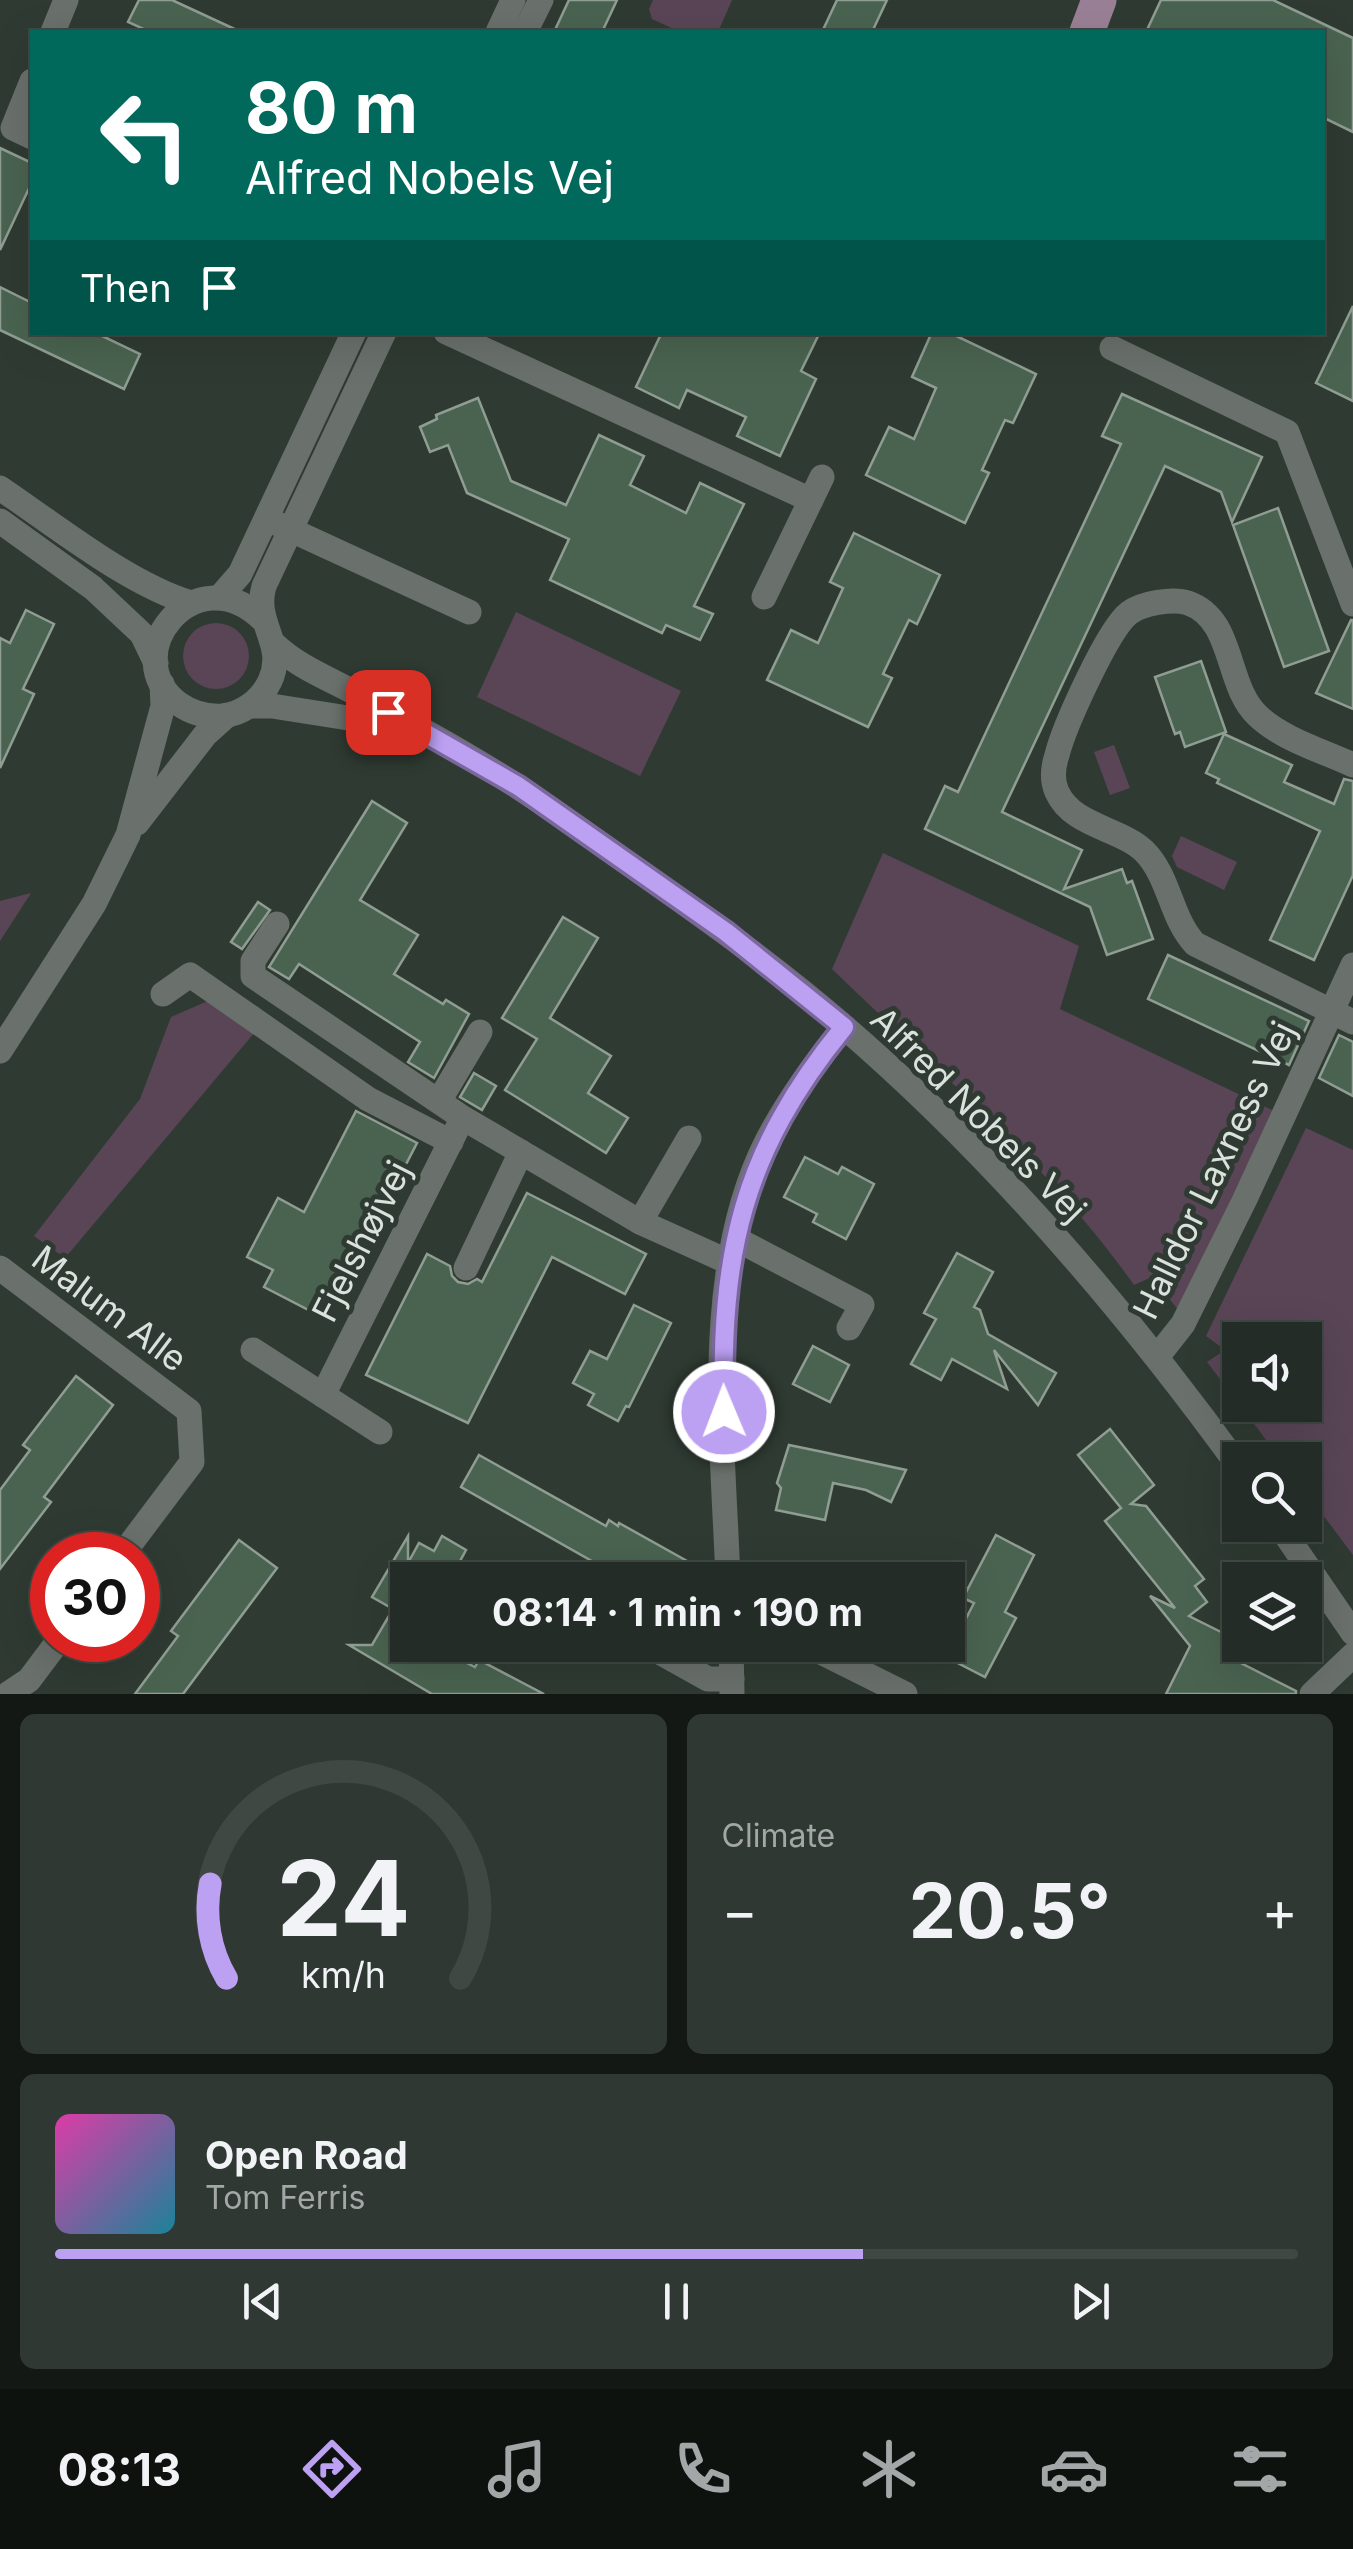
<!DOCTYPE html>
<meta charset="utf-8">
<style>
body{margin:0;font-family:Inter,sans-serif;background:#2f3832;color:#f1f3f6;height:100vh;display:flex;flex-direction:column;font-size:38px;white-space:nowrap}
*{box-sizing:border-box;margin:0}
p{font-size:32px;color:#a3a7a7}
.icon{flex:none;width:55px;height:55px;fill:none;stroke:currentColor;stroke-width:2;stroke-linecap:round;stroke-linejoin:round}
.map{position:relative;height:1694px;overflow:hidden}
.panel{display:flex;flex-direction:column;gap:20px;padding:20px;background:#131815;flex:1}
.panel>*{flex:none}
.banner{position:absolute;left:30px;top:30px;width:1295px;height:305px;border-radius:0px;box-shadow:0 10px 40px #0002,0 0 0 2px #404843;background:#00695c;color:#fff;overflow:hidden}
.tools{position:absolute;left:1222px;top:1322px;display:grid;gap:20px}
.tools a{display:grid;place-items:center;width:100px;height:100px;border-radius:0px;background:#232c26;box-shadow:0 10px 40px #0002,0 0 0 2px #404843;font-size:50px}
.speed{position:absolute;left:30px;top:1532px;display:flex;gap:20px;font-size:50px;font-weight:700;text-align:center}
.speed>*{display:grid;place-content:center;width:130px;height:130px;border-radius:50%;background:#232c26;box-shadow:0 10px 40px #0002,0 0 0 2px #404843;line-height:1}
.speed .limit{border:15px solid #d22;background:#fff;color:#111}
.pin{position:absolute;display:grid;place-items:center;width:85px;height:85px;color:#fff;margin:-42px;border-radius:20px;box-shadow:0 5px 15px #0006}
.me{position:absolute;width:110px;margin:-55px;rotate:359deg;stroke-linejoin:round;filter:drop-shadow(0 0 8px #0008)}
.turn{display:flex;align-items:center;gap:35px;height:210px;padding:0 50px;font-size:45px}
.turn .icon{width:130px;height:130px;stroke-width:2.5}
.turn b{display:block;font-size:70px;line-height:85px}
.then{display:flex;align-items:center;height:95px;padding:0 50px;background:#0003;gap:20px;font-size:38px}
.big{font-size:75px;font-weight:700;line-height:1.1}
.panel .card{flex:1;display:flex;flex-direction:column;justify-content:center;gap:15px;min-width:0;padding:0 35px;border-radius:15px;background:#2f3832}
.panel .dial{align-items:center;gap:0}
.dial svg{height:260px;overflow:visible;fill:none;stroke:#404843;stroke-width:7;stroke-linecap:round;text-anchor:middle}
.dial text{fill:#f1f3f6;stroke:none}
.song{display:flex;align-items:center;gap:30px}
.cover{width:120px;height:120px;border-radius:15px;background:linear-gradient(135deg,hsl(320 70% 55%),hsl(190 70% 35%))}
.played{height:10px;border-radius:5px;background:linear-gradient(90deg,#bca0f2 65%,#404843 65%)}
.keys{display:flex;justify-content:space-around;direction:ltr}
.heat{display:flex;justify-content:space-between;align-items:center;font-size:55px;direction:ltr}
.panel .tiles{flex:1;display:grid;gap:20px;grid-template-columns:1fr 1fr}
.card:last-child{grid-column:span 2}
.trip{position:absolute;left:390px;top:1562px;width:575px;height:100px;border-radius:0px;background:#232c26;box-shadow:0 10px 40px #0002,0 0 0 2px #404843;font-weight:700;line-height:100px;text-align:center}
.tab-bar{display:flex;height:160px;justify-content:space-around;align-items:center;background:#0e120f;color:#a3a7a7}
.tab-bar .icon{width:70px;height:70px}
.tab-bar .selected{color:#bca0f2}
.tab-bar b{font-size:45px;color:#f1f3f6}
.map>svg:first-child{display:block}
.green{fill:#594556}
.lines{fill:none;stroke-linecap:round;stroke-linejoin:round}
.canal{stroke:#9a8096;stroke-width:35}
.building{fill:#4a6350;stroke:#8f9d92;stroke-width:2.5}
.minor{stroke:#6a706c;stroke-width:25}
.route-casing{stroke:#7a689d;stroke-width:25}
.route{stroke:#bca0f2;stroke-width:18}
.labels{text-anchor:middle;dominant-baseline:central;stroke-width:10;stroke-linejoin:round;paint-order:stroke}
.street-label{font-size:35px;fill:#dbe2dd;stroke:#2f3b32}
</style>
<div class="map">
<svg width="1353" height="1694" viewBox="0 0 1353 1694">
<rect width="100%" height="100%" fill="#2f3b32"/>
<!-- green -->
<g class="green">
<path d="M653,0H732L718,32H680L652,19L649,9Z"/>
<path d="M516,612L681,691L640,776L477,697Z"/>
<circle cx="216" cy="656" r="33"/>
<path d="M1114,745L1130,788L1110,795L1094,752Z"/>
<path d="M1181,836L1237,862L1224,890L1177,867L1172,856Z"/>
<path d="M883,853L1079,946L1060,1009L1274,1111L1179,1311L1152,1277L1134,1285C1050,1166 936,1070 832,969Z"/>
<path d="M31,893L0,941V901Z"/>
<path d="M210,1000L255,1032L65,1258L34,1236L140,1099L171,1017Z"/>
<path d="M1306,1128L1353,1150V1555L1305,1491V1460H1281L1240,1405H1305V1340H1240V1405L1207,1362L1225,1350L1206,1336Z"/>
</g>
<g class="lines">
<!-- canal -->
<path class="canal" d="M1087,32L1099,0"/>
</g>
<!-- building -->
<g class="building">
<path d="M139,0H172L241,32H150L128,22Z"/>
<path d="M569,0H617L602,32H554Z"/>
<path d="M837,0H887L872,32H822Z"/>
<path d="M1161,0H1273L1353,38V132L1322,117V32H1146Z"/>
<path d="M0,148L32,163V182L0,250Z"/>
<path d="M0,287L32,303V332H94L140,354L124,389L0,330Z"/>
<path d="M1353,306V401L1316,383Z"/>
<path d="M662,332H820L801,371L816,379L780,456L737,436L746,417L687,390L679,408L636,387Z"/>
<path d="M932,332H948L1036,374L1013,423L1005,420L982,470L989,473L965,523L866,475L889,427L914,439L936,388L912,377Z"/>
<path d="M1122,394L1262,457L1232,522L1221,492L1165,466L1002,812L1082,850L1064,889L1122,869L1127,883L1132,881L1153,939L1107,955L1090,907L925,829L945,786L958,792L1121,444L1102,436Z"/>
<path d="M478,398L511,481L566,505L599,435L644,456L630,485L686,513L700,483L744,504L694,606L713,614L700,640L666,625L662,633L550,580L569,539L467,493L448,445L430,452L420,427L437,419L436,415Z"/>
<path d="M1278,508L1329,651L1284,667L1233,525Z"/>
<path d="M854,533L940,575L917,624L909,620L883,674L892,678L868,727L767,680L791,630L818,643L843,588L830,582Z"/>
<path d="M26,610L54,624L23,689L34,694L0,768V638L10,643Z"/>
<path d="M1351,620H1353V709L1316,693Z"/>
<path d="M1201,661L1226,732L1185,747L1180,732L1175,734L1155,677Z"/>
<path d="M1224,734L1292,765L1284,782L1334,804L1344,779L1353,781V875L1314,960L1270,940L1320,831L1217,783L1219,779L1206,773Z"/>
<path d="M372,801L407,823L360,900L418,935L394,974L443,1004L446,1000L469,1014L434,1078L408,1062L420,1042L299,964L289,979L269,967Z"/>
<path d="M258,902L270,910L242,949L231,942Z"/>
<path d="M563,917L598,938L550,1018L611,1056L588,1093L628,1118L606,1153L505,1090L537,1039L502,1018Z"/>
<path d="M1168,955L1309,1021L1289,1065L1148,999Z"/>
<path d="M1339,1035L1353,1042V1096L1319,1078Z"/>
<path d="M474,1073L496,1086L482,1110L460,1097Z"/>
<path d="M356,1111L417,1143L326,1319L264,1287L273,1270L247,1257L278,1198L304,1212Z"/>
<path d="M805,1157L838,1174L842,1167L874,1184L846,1239L813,1222L817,1214L784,1197Z"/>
<path d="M527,1193L646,1254L625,1294L552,1257L468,1423L366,1375L427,1254L450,1266L452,1276L458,1282L468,1284L477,1279L482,1282Z"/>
<path d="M957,1253L993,1272L974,1307L980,1310L988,1334L1056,1373L1038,1405L994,1350L1007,1389L952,1359L941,1380L911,1364L936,1319L924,1313Z"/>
<path d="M634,1305L671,1323L629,1407L626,1406L618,1421L588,1405L594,1394L573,1383L590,1351L607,1359Z"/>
<path d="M813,1346L849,1365L830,1402L793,1384Z"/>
<path d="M76,1376L113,1405L44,1497L51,1502L0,1569V1490L30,1450L23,1445Z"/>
<path d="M1110,1429L1154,1485L1131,1504L1146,1506L1204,1579L1195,1586L1207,1602L1189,1616L1239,1641L1231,1658L1296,1691V1694H1166L1190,1646L1150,1596L1175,1608L1105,1521L1121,1508L1078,1455Z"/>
<path d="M789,1445L823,1452L906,1470L891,1502L866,1490L833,1483L825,1520L776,1510L781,1488L777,1483Z"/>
<path d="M479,1455L606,1526L609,1520L618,1526L619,1523L712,1575V1580H614L594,1569L597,1564L461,1487Z"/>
<path d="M996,1535L1034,1555L1005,1612L1016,1618L985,1677L946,1657L974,1603L963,1598Z"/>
<path d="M408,1536V1563L419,1543L434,1551L442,1536L466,1550L458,1565L485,1580H408V1645H432L475,1667L479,1660L544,1694H432L349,1645H372L393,1609L372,1597Z"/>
<path d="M239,1540L277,1568L183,1694H135L178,1636L171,1631Z"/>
</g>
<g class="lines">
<!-- minor -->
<g class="minor">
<path d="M53,32L66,0"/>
<path d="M498,32L513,0"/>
<path d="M525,32L541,0"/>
<path d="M32,81L13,128L32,137"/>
<path d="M446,332L811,500"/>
<path d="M1112,348L1287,432L1353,604"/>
<path d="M0,488C55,525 128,584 191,603"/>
<path d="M0,521L93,588L142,634L156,663"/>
<path d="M278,524L469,612"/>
<path d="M220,597L240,574L354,332"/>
<path d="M764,597L822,477"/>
<path d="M262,619C195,554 114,656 179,704C192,713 206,717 222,716C243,714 261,700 270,681C287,644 253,624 264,586L384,332"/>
<path d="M274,644C298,667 328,678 357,694C425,731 495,769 558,814C654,882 753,948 842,1025C992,1154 1124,1308 1240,1468"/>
<path d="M250,706H272L399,726"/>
<path d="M1353,765C1323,751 1282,739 1258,716C1225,686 1235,619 1188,603C1173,598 1142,603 1129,613C1108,629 1064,727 1057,755C1053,767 1052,781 1057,792C1072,826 1120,828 1144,851C1170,877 1170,917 1195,944L1353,1022"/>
<path d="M137,823L205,735L226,716"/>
<path d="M277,924L253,961V976L463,1118L640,1222L731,1263"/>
<path d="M163,994L190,975L368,1099L451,1142"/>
<path d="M0,1051L94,904L128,835L163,706L162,684"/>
<path d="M439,1101L480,1032"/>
<path d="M640,1222L689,1138"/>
<path d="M736,1239L862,1305L849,1328"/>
<path d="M0,1268L189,1411L192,1462L122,1555"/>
<path d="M466,1268L521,1152"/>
<path d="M253,1350L380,1432"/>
<path d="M1157,1357L1183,1324L1245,1199L1353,965"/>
<path d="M323,1395L458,1127"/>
<path d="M1279,1525L1353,1633"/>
<path d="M516,1574L528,1580"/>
<path d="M728,1580C723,1441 702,1269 767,1141C788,1100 815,1063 844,1027"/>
<path d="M647,1645L708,1679H732"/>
<path d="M731,1645L732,1694"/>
<path d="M807,1645L905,1694"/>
<path d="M8,1694L29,1680L59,1640"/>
<path d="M1312,1694L1353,1655"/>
</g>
</g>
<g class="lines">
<!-- route casing -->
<g class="route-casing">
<path id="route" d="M388,712L518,786L726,932L844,1027C742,1152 720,1253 724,1412"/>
</g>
<!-- route -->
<use href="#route" class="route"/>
</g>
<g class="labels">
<!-- street labels -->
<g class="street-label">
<text transform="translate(979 1114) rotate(45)">Alfred Nobels Vej</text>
<text transform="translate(1214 1170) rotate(-64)">Halldor Laxness Vej</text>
<text transform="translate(361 1241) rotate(-63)">Fjelshøjvej</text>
<text transform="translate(110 1308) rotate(37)">Malum Alle</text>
</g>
</g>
</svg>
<div class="tools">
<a><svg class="icon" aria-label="sound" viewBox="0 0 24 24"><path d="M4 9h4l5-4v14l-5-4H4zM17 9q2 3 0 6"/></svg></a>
<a><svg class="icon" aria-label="search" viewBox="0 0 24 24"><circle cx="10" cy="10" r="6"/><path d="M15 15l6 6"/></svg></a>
<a><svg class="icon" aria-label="layers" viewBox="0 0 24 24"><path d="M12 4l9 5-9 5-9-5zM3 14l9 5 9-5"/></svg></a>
</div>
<div class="speed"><div class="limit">30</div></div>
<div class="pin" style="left:388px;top:712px;background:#d93025"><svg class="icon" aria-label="arrive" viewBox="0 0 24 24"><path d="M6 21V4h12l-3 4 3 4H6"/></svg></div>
<svg class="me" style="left:724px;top:1412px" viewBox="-20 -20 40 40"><circle r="17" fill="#bca0f2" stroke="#fff" stroke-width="3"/><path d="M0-11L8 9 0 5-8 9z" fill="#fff"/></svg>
<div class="trip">08:14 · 1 min · 190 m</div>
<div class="banner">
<div class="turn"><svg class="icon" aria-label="left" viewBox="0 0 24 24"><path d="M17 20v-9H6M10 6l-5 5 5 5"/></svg><div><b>80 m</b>Alfred Nobels Vej</div></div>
<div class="then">Then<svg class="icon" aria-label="arrive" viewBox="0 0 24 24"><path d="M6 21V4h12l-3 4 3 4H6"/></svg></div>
</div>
</div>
<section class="panel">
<div class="tiles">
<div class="card dial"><svg viewBox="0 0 100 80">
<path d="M14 69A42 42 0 1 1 86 69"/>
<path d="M14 69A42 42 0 0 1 9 40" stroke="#bca0f2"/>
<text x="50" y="56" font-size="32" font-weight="700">24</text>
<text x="50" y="72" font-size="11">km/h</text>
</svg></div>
<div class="card"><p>Climate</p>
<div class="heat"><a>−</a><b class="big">20.5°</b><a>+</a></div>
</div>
<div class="card">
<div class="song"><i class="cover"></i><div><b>Open Road</b><p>Tom Ferris</p></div></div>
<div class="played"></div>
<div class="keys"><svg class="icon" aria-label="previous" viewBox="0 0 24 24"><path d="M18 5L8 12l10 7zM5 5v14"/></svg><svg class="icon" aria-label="pause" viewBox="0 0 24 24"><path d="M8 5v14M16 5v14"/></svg><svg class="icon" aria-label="next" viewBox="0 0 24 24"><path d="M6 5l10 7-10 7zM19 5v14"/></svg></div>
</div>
</div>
</section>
<nav class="tab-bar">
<b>08:13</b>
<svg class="icon selected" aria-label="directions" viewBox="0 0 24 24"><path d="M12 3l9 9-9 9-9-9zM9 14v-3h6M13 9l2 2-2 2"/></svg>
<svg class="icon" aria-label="music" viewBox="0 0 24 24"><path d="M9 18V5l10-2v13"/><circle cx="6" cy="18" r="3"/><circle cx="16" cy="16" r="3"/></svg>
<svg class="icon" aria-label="phone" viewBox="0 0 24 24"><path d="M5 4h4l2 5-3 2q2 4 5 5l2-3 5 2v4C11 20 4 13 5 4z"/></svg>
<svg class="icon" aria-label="climate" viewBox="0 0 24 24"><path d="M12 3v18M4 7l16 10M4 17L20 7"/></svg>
<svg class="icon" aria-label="car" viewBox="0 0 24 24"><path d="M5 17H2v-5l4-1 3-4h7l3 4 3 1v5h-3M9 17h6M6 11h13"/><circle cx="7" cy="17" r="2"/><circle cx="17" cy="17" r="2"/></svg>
<svg class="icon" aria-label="filters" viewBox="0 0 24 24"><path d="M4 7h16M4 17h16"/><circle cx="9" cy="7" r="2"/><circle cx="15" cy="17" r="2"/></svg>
</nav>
